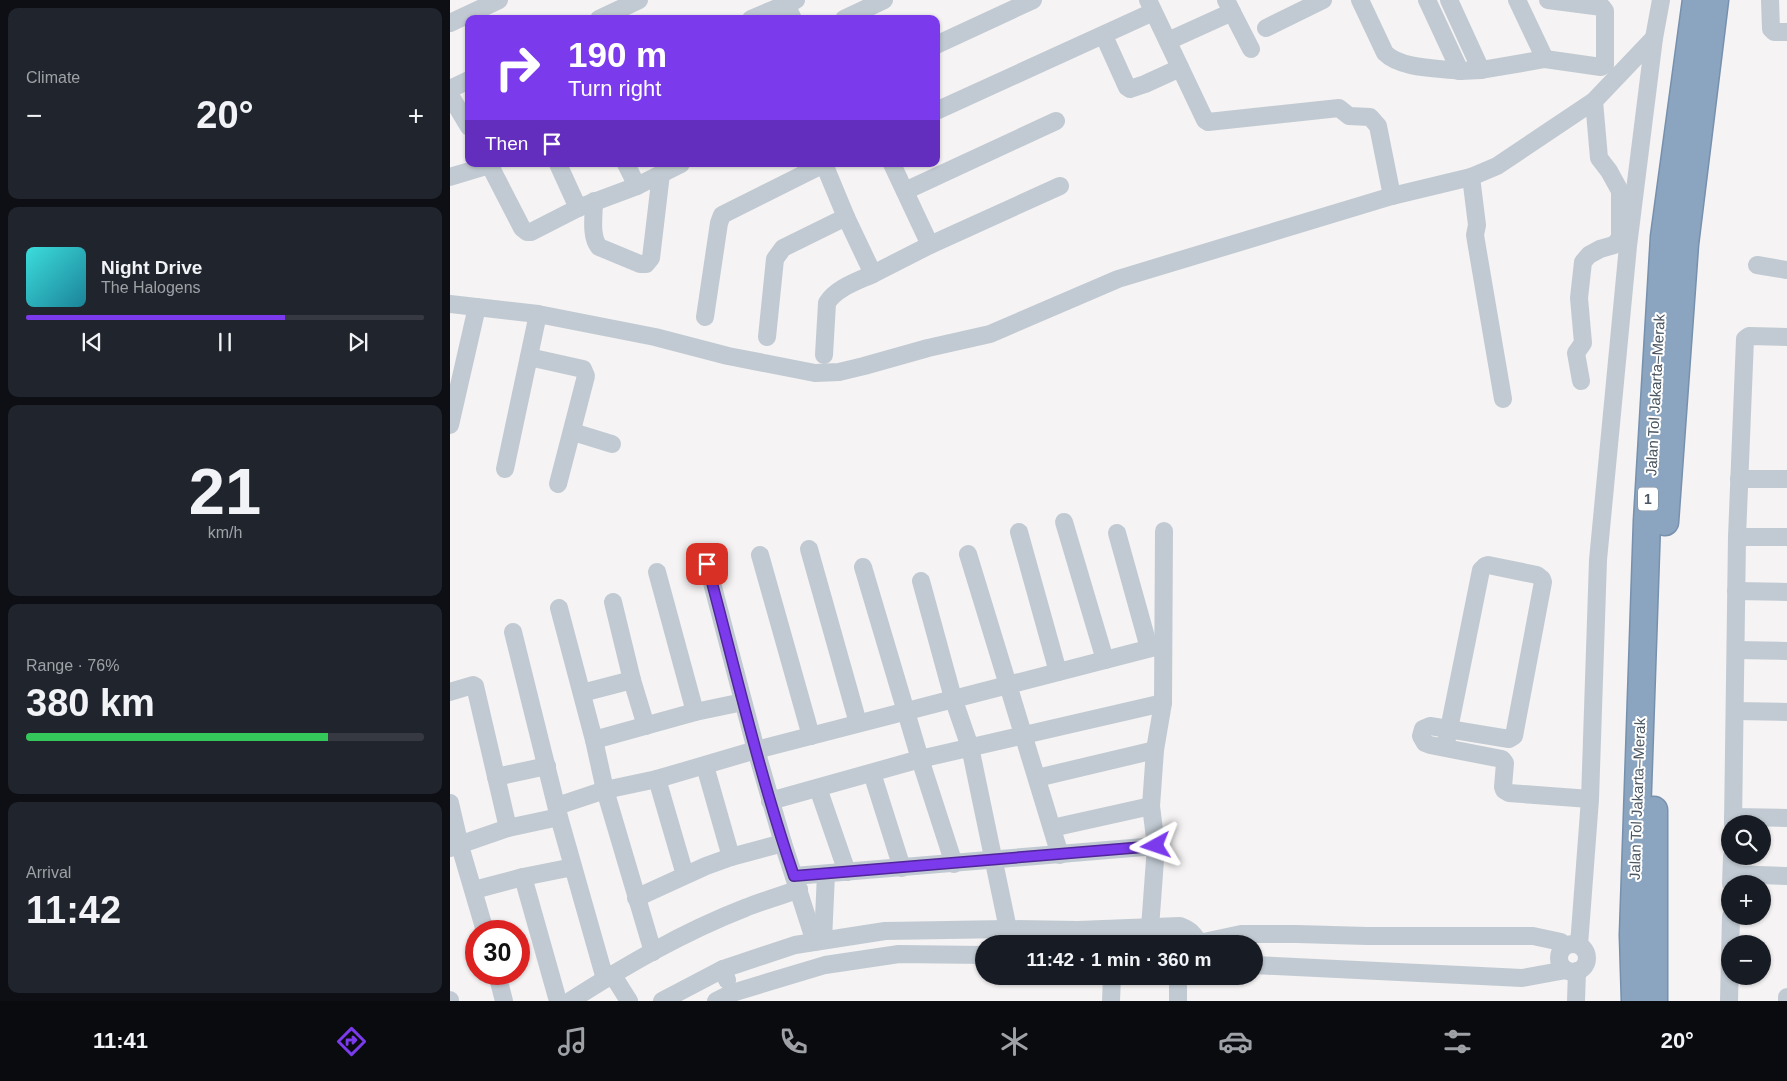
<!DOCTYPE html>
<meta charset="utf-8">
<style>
body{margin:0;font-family:Arial,sans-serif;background:#20242c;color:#f1f3f6;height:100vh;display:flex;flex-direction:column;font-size:19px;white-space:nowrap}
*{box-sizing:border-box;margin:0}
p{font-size:16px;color:#9ea1a6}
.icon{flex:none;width:28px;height:28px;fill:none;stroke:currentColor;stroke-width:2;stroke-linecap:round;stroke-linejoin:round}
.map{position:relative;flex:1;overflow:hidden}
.details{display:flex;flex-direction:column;gap:8px;padding:8px;background:#0d0f14;width:450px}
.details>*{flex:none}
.guide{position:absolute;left:15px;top:15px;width:475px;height:152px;border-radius:10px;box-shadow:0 1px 4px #0004;background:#7c3aed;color:#fff;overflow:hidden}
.buttons{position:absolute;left:1271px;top:815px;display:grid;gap:10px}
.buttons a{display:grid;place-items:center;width:50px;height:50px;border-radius:50%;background:#171b24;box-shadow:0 1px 4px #0004;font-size:25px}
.speed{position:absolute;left:15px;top:920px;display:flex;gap:10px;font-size:25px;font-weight:700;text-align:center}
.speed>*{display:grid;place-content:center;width:65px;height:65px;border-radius:50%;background:#171b24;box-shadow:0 1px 4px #0004;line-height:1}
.speed .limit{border:8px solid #d22;background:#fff;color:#111}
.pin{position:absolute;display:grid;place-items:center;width:42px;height:42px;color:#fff;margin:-21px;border-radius:10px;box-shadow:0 2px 8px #0006}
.me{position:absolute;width:55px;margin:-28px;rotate:265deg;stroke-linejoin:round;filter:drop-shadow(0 0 4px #0008)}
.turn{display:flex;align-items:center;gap:18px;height:105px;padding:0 20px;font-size:22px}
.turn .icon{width:65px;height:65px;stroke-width:2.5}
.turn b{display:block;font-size:35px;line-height:42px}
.then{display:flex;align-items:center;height:48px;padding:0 20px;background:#0003;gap:10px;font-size:19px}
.big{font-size:38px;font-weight:800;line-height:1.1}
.details .card{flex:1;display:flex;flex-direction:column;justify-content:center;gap:8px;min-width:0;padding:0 18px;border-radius:10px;background:#20242c}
.details .dial{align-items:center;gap:0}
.dial b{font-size:65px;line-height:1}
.song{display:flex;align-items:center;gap:15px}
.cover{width:60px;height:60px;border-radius:8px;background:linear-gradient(135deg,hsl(180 70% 55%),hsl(190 70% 35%))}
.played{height:5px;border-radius:2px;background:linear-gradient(90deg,#7c3aed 65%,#363941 65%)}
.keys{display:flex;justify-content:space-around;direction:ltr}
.heat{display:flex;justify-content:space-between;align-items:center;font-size:28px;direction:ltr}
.charge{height:8px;border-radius:4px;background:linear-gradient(90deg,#34c759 76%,#363941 0)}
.trip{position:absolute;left:525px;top:935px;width:288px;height:50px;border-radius:25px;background:#171b24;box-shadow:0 1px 4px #0004;font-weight:800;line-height:50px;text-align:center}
.tabs{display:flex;height:80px;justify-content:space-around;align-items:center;background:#090b0e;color:#9ea1a6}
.tabs .icon{width:35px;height:35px}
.tabs .on{color:#7c3aed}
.tabs b{font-size:22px;color:#f1f3f6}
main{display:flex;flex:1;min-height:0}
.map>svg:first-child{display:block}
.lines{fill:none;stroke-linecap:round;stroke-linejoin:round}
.highway-casing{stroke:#7690ad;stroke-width:29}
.minor{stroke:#c1cad2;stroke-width:18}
.highway{stroke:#8ba5c1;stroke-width:26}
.route-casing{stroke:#51269a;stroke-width:12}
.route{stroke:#7c3aed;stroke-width:9}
.labels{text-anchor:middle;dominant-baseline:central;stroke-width:4;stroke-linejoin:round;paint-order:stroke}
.shield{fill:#fff;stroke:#808990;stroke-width:1}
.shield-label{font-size:14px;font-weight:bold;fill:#4a5661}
.street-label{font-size:15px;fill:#4a5661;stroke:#fff}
</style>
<main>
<section class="details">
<div class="card"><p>Climate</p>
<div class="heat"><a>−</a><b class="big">20°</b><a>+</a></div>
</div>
<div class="card">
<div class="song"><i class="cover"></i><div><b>Night Drive</b><p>The Halogens</p></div></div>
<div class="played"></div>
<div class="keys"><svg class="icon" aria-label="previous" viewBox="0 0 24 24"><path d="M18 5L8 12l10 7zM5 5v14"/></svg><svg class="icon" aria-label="pause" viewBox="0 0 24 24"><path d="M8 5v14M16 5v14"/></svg><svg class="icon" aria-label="next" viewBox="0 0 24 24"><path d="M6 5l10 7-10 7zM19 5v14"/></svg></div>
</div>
<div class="card dial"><b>21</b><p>km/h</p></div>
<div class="card"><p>Range · 76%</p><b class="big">380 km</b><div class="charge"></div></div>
<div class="card"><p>Arrival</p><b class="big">11:42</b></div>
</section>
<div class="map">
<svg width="1337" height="1001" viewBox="0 0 1337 1001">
<rect width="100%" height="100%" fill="#f5f3f3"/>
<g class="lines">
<!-- highway casing -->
<g class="highway-casing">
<g id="highway">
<path d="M1215,522L1235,244L1265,0"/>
<path d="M1185,1001L1183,935L1197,521L1214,237L1246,0"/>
<path d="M1204,1001V810"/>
</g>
</g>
<!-- minor -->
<g class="minor">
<path d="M334,0L343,19"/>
<path d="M698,0L755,120L758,122L889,108L899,116L920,117L928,126L942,196"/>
<path d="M910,0L935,53C951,69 988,68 1010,71"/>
<path d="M977,0L1010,71L1031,70L1095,59L1151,67L1155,65V11L1152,7L1098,0"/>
<path d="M999,0L1031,70"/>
<path d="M1067,0L1095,59"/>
<path d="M1320,0L1321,29L1324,32H1337"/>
<path d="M782,12L801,49"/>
<path d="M149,19L189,0"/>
<path d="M301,19L346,0"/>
<path d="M394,19L434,0"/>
<path d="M0,23L49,0"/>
<path d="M816,28L873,0"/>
<path d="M654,36L677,87L680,89L695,84L730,68"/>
<path d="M718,41L782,12L776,0"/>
<path d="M486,45L583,0"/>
<path d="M0,89L19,80"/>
<path d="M0,95L19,127"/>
<path d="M486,111L703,12"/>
<path d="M39,164L72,228L77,232H81L128,208L187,186L231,164"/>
<path d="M108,164L128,208"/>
<path d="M176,164L187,186"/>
<path d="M0,177L43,164"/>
<path d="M1021,177L1027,225L1025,235L1027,247L1053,399"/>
<path d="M455,191L606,121"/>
<path d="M144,201C144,215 140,236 149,247L190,264H196L201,258L211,174"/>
<path d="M480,245L610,186"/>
<path d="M1307,265L1337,270"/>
<path d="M423,274L480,245L442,164"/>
<path d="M0,304L88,314L205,337L278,356L365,373L389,372L414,366L478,348L540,334L668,279L942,196L1021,177L1047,166L1144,101L1204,38"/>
<path d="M255,317L269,223L272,215L374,164"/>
<path d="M317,337L325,259L333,248L396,217L374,164"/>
<path d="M374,355L377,303C386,288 408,281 423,274L396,217"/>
<path d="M79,357L133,369L136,376L108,484"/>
<path d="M1131,381L1126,353L1133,343L1129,298L1133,262L1139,255L1150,249L1164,245L1170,238V191L1159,171L1149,158L1144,101"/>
<path d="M0,425L27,307"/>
<path d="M123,432L162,444"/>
<path d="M55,469L88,314"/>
<path d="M1289,479H1337"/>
<path d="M614,522L655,660"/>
<path d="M569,532L608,672"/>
<path d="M667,533L699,648"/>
<path d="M1287,537H1337"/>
<path d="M359,549L408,723"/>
<path d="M518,554L610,855"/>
<path d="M310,555L361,736"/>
<path d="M257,564L306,750L333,843L365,942"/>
<path d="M413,567L470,759L504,864"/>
<path d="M207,572L245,712"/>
<path d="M471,581L503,698L520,747L558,929"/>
<path d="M1286,591L1337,592"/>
<path d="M163,602L182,680L196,726"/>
<path d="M109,608L144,740L155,790L207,779L306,750L713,645"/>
<path d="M63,632L109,817L155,979"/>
<path d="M1286,650L1337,651"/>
<path d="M0,692L23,685L25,686L58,828"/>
<path d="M132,693L182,680"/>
<path d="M1285,711L1337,712"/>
<path d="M144,740L245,712L293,702"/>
<path d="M995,747L999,729L1031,570L1035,566L1038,565L1087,575L1092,579L1093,582L1064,736L1059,739L980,726L973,729L971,736L975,743L980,745L1052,759L1055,763L1053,787L1054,790L1059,793L1140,799"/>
<path d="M255,766L281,857"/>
<path d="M422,773L452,868"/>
<path d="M46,777L97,766"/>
<path d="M587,778L705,750"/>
<path d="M207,779L235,875"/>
<path d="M368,788L397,872"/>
<path d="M320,801L470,759L713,703"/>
<path d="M0,803L10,846L35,931"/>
<path d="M107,806L155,790L203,952"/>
<path d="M1283,817L1337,818"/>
<path d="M1283,824L1287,537L1295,339L1299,336L1337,337"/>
<path d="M602,828L701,806"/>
<path d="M0,848L58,828L109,817"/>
<path d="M1282,874L1337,876"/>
<path d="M344,876L706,846"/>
<path d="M73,877L108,1001"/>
<path d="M1281,884L1282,856"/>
<path d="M24,890L73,877L123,867"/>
<path d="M186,898L256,866L281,857L333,843"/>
<path d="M700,928L706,846L701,806L705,750L713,703L714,531"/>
<path d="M373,940L376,874"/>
<path d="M749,943L791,934H847L917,936H1083L1111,942L1115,946"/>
<circle cx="1123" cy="958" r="14"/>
<path d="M1129,945L1140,799L1148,560L1178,246L1204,38L1211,0"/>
<path d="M804,965L1072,978L1116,970"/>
<path d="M273,969L345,945L435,931L558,929L628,930L730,926C739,929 745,934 749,944"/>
<path d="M47,974L54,1001"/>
<path d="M162,974L179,1001"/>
<path d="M0,1000V1001"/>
<path d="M120,1001C175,966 233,932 295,908C312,901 331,896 349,889"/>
<path d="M212,1001L273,969L277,980"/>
<path d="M266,1001L282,993L375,965L449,954L534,955"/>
<path d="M661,1001L662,976"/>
<path d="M728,1001V976"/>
<path d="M1126,1001L1127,971"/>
<path d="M1279,1001L1281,916"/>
<path d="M1337,1001V997"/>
</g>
<!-- highway -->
<use href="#highway" class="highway"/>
</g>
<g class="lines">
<!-- route casing -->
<g class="route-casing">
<path id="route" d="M257,564C285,668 309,774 344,876L706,846"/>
</g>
<!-- route -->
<use href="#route" class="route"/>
</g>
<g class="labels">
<!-- shield labels -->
<rect class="shield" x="1188" y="487.5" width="20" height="23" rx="4"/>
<g class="shield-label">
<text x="1198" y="499">1</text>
</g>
<!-- street labels -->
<g class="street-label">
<text transform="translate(1205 395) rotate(-87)">Jalan Tol Jakarta–Merak</text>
<text transform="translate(1187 799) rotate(-88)">Jalan Tol Jakarta–Merak</text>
</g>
</g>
</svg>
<div class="buttons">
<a><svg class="icon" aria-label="search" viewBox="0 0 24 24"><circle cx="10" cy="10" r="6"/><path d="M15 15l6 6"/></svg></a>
<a>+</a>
<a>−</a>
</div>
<div class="speed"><div class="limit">30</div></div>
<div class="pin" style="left:257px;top:564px;background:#d93025"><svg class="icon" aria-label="arrive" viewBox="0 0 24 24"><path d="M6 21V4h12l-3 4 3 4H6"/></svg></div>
<svg class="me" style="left:706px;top:846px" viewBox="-20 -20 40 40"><path d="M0-17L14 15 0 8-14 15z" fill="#7c3aed" stroke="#fff" stroke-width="4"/></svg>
<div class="trip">11:42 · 1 min · 360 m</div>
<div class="guide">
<div class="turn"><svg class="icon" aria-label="right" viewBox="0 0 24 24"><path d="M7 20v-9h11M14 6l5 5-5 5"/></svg><div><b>190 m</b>Turn right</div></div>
<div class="then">Then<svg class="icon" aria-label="arrive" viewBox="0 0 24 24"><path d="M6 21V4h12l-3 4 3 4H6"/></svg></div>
</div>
</div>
</main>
<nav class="tabs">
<b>11:41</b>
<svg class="icon on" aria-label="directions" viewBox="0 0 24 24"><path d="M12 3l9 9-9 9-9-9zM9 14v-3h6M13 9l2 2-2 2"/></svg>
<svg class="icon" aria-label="music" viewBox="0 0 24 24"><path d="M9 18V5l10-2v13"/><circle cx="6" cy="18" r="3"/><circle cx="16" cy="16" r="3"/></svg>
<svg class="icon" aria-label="phone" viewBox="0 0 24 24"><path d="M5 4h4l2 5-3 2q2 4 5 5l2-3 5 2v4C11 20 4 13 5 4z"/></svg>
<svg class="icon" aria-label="climate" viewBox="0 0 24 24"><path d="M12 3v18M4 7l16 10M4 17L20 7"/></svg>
<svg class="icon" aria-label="car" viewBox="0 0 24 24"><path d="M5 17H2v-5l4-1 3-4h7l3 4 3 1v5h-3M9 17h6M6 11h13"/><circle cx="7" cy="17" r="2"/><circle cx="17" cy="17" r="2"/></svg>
<svg class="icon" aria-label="filters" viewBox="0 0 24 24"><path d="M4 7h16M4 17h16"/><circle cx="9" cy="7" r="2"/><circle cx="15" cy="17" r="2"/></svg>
<b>20°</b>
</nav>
